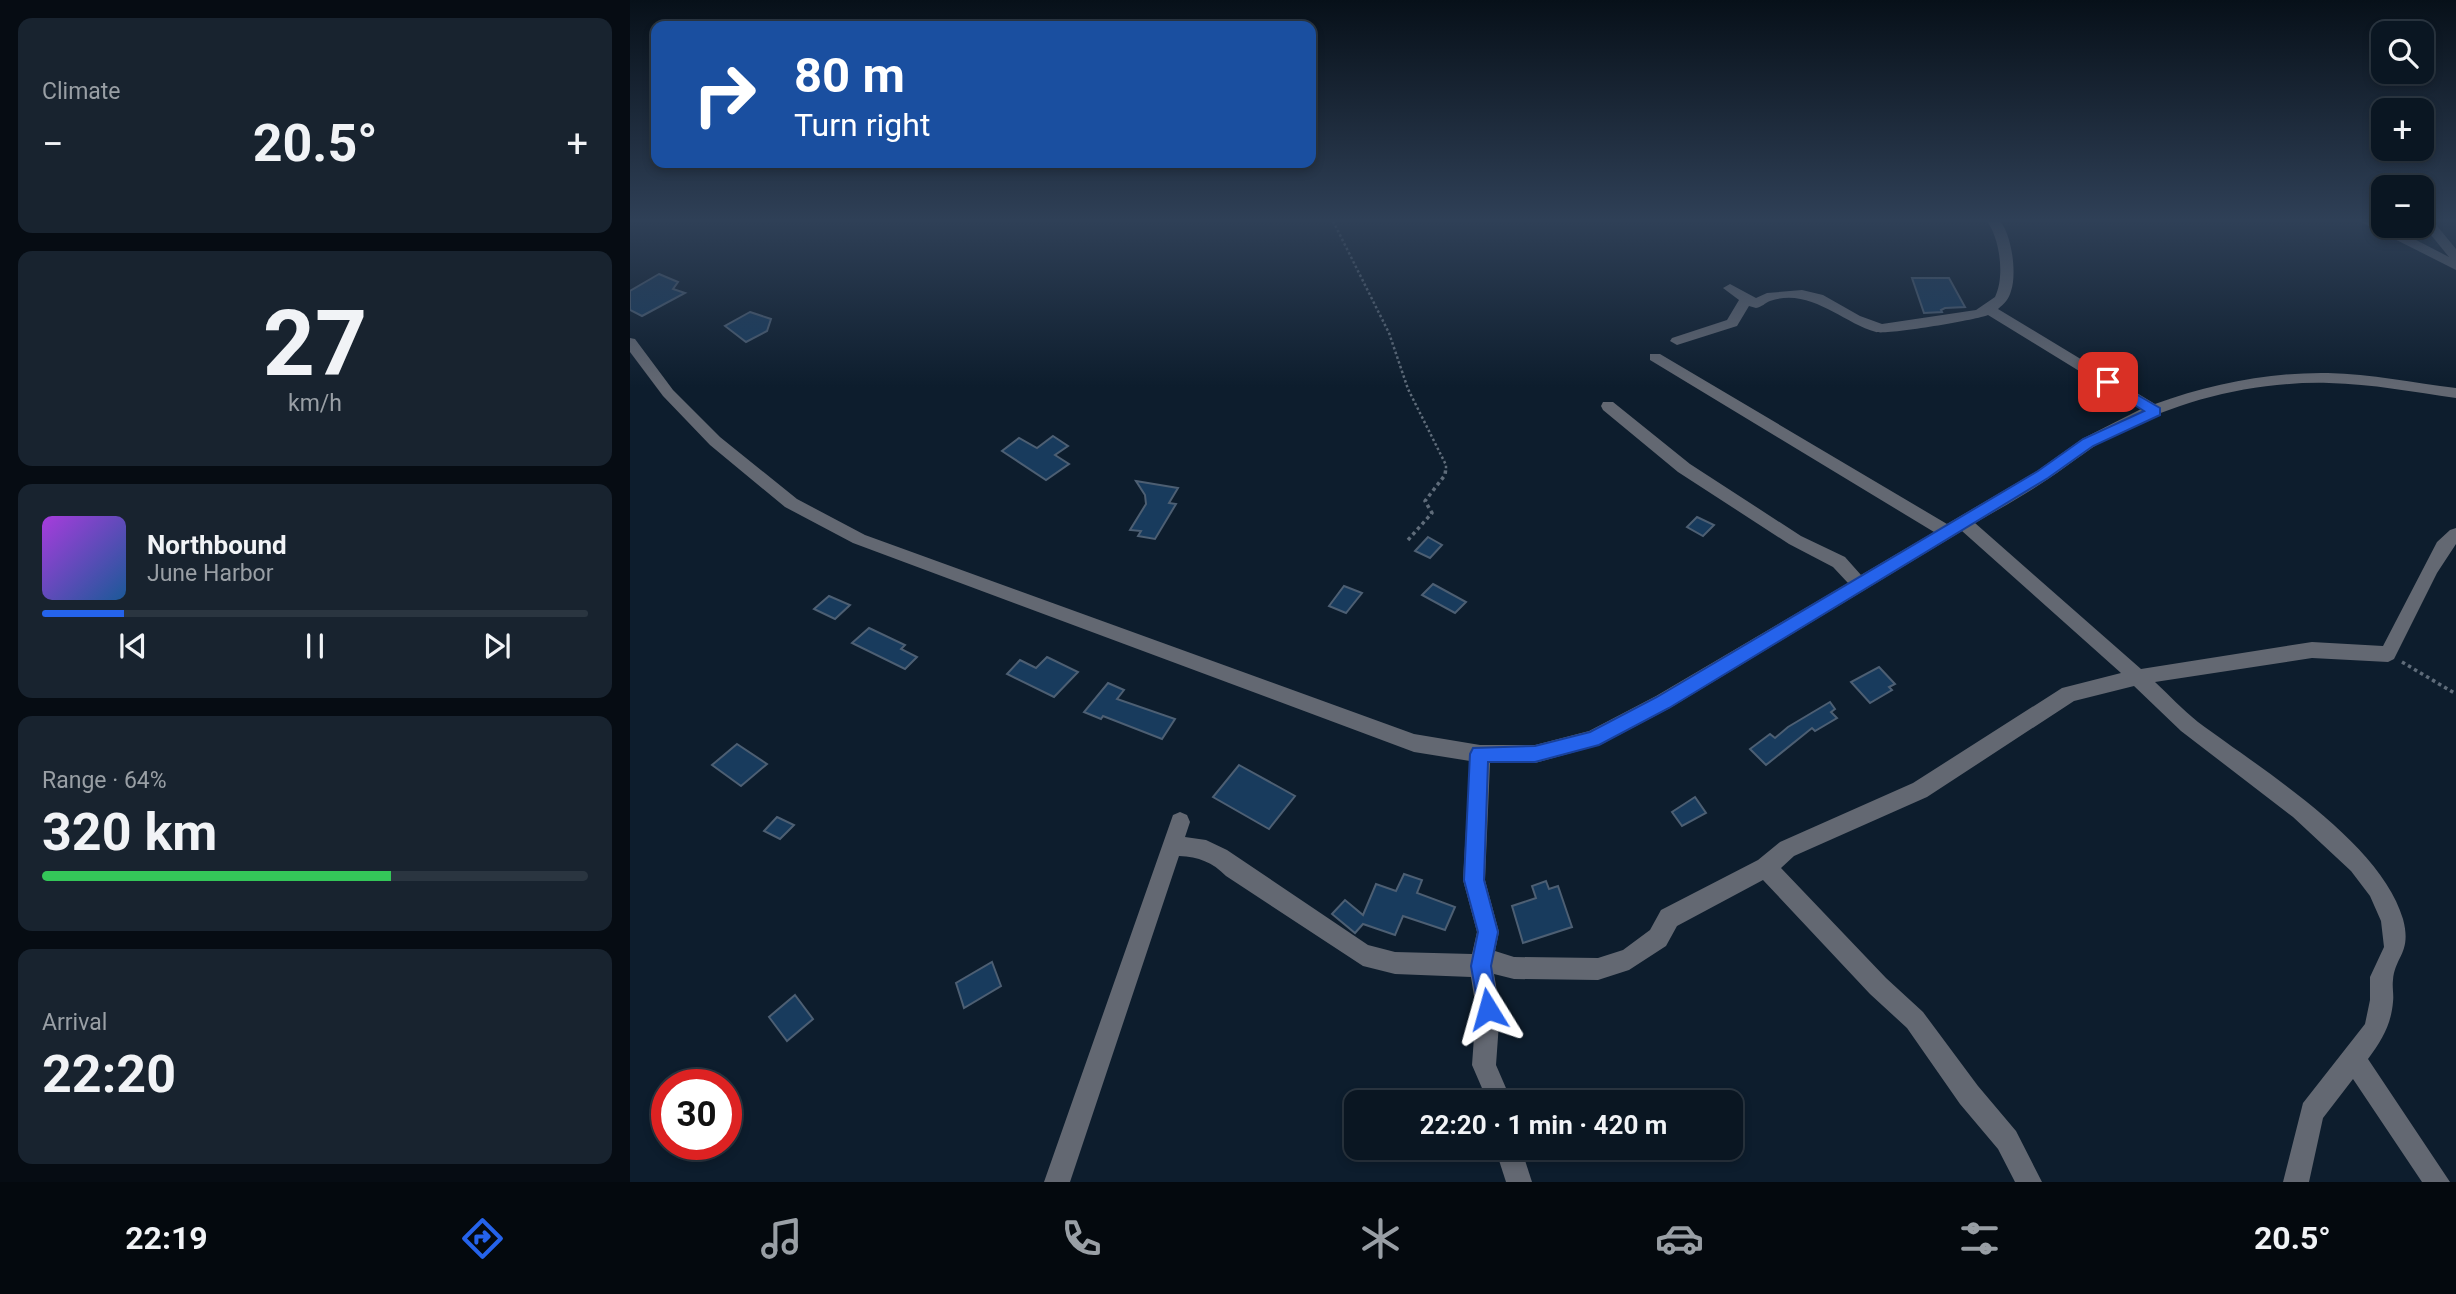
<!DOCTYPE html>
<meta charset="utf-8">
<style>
body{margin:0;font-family:Roboto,sans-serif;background:#18232f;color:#f1f3f6;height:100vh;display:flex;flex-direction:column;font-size:26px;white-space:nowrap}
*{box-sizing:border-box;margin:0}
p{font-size:23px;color:#999fa5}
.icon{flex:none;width:38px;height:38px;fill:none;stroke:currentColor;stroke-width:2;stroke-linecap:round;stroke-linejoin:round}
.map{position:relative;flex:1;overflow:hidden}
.drawer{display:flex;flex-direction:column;gap:18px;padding:18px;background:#060c13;width:630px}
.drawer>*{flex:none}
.top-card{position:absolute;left:21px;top:21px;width:665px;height:147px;border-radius:14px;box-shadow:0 4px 10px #0003,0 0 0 2px #2a3540;background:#1a4fa0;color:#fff;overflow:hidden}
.buttons{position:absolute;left:1741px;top:21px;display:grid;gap:14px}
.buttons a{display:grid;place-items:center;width:63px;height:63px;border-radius:14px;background:#0a1622;box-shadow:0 4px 10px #0003,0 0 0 2px #2a3540;font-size:35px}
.speed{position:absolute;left:21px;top:1069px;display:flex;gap:14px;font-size:35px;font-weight:700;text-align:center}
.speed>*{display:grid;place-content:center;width:91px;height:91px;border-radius:50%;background:#0a1622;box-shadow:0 4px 10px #0003,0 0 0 2px #2a3540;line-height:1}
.speed .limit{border:10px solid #d22;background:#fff;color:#111}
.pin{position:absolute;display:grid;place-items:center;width:60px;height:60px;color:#fff;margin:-30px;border-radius:14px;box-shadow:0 4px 10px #0006}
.me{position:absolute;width:77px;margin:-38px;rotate:352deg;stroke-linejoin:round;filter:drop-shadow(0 0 5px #0008)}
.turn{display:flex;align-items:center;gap:24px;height:147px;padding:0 28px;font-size:32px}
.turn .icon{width:91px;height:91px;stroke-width:2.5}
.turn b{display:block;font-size:49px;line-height:60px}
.big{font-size:52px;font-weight:700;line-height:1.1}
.drawer .card{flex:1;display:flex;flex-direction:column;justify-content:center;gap:10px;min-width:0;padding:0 24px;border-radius:14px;background:#18232f}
.drawer .dial{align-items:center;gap:0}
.dial b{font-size:91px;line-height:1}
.song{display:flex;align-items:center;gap:21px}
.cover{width:84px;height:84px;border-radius:10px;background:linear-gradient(135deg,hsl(280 70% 55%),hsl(210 70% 35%))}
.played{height:7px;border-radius:4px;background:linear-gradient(90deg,#2563eb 15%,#2a3540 15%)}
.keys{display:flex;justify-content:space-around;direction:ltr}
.heat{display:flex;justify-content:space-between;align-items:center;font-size:38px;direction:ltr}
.charge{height:10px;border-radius:5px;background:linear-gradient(90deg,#34c759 64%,#2a3540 0)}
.trip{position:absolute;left:714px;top:1090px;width:399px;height:70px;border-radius:14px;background:#0a1622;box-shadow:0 4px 10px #0003,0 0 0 2px #2a3540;font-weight:700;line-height:70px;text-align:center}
.menu{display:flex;height:112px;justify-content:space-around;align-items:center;background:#04090e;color:#999fa5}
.menu .icon{width:49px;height:49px}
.menu .active{color:#2563eb}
.menu b{font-size:32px;color:#f1f3f6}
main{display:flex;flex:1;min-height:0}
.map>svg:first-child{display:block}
.building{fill:#183b5d;stroke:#4d5f73;stroke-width:2}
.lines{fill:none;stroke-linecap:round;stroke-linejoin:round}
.path-far1{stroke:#5f6c7a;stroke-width:2.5;stroke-dasharray:2.5 2.5;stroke-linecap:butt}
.path{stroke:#5f6c7a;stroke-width:3.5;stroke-dasharray:3.5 3.5;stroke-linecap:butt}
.minor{fill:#636872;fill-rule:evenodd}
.route{fill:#2563eb;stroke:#184099;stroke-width:2}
</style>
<main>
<section class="drawer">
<div class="card"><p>Climate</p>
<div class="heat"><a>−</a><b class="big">20.5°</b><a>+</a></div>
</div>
<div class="card dial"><b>27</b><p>km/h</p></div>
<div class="card">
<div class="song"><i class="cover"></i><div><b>Northbound</b><p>June Harbor</p></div></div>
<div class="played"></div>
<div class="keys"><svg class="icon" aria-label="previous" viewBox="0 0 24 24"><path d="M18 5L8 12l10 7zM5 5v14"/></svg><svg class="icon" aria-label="pause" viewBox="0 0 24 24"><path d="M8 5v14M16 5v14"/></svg><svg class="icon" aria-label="next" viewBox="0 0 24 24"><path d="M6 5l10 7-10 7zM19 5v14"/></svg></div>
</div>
<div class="card"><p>Range · 64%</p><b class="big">320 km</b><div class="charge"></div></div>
<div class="card"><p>Arrival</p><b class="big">22:20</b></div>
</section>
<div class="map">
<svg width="1826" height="1182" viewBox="0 0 1826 1182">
<rect width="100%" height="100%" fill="#0d1d2d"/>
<!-- building -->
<g class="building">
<path d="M29,274L48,282L43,289L55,293L12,316L0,310V291Z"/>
<path d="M1282,278H1319L1335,307L1315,308L1311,310L1312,312L1294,313Z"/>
<path d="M120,312L141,319L137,331L116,342L95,326Z"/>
<path d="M423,436L438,446L425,455L439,464L416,480L372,451L389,438L407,448Z"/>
<path d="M506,481L548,488L539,503L546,504L525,539L508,536L511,531L500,530L516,504L515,495Z"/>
<path d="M1067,517L1084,525L1073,536L1057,527Z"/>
<path d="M798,537L812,545L800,558L785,551Z"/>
<path d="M803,584L836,602L825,613L792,595Z"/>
<path d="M714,586L732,593L716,613L699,606Z"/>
<path d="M199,596L220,605L205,619L184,609Z"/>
<path d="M239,628L275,645L271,649L287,657L275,669L222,643Z"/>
<path d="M417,657L448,672L424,697L377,674L390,660L406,668Z"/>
<path d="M1249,667L1265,684L1259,687L1262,690L1240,703L1221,682Z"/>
<path d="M478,683L494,690L487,699L545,719L532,739L473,716L471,719L454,712Z"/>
<path d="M1200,702L1205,709L1201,712L1207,718L1185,731L1182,728L1136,765L1120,749L1140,734L1145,738L1158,727Z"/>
<path d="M107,744L137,764L111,786L82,765Z"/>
<path d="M609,765L665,796L639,829L583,797Z"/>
<path d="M1065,797L1076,813L1052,826L1042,812Z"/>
<path d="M147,817L164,825L150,839L134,831Z"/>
<path d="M774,874L792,880L787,893L825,907L815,930L773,916L765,935L733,924L725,933L702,914L715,900L733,915L746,884L766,891Z"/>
<path d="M916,881L919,889L928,886L942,927L893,943L882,906L906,898L902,886Z"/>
<path d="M362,962L371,986L334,1008L326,983Z"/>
<path d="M165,995L183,1019L157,1041L139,1017Z"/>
</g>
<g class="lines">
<!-- path-far1 -->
<path class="path-far1" d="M703,221L759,333L778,389L816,465V469"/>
<!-- path -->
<g class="path">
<path d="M778,540L802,513L795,501L815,475L816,467"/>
<path d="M1772,662L1826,694"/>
</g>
<!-- minor -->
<g class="minor">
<path d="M1357,221H1370C1382,235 1387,274 1381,291C1379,299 1374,304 1368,309L1525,404C1580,384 1640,372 1698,373C1741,374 1784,383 1826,388V398C1784,392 1742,384 1699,383C1627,381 1552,399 1489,432C1463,445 1442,463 1418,479C1395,495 1369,509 1345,523L1511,669L1682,642L1753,646L1807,542L1820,530L1826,528V544L1807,573L1764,659L1758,662L1682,658L1525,682C1539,695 1553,710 1568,722C1631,769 1751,842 1773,919C1782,953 1765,956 1763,980C1762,987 1764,994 1763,1002C1761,1025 1752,1040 1738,1059L1820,1182H1792L1723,1079L1693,1118L1679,1182H1653L1673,1103L1735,1024L1740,1000V977L1754,947L1751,921L1740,896L1721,871L1663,817L1551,731L1504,686L1444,701L1297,797L1164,856L1151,868L1256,978L1293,1012L1348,1086L1386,1131L1412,1182H1385L1368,1149L1330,1104L1277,1028L1240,994L1133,880L1047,926L1036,946L999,970L968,980L884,979L864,974L870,1009L866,1065L882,1102H858L842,1065L846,1009L841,977L765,974L733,966L596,876C582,862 569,857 549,856L440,1182H414L543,815L550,812L557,815L560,822L555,837L576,840L597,850L738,945L765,952L842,954L847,932L833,880L840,761L784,752L223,543L155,507L80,445L33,396L0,352V338L5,339L43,390L90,437L167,499L235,535L784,734L850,745H905L959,731L1026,696L1218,583L1203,567L1159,544L1048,472L973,410L971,406L973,402H983L1060,464L1171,536L1215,557L1231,575L1304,532L1020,360V354H1030L1317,524L1407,471L1452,439L1511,409L1358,315C1346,320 1257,335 1246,332C1211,322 1180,287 1140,301C1135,303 1132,307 1126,308L1119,306L1107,326L1047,345L1040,341L1042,338L1097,320L1109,300L1093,288L1100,284L1126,298L1137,293L1172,290L1193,295L1230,316L1252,324L1346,310L1365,297C1375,277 1370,239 1357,221ZM1332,531L1491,673L1432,688L1283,783L1150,842L1128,860L1031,910L1020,930L993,950L968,958L884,957L865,951L869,932L855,880L860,763H905L970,745L1040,708Z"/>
<path d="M1729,221L1752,222L1754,226H1759L1819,257L1792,224V221H1803L1826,249V270Z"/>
<path d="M865,1148H891L902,1182H876Z"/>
</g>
</g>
<!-- sky -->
<linearGradient id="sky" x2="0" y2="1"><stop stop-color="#071019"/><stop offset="0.57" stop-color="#2f4057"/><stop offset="1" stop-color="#2f4057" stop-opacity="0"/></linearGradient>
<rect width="1826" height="387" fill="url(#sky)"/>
<!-- route -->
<path class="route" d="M1478,378L1530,408V415L1463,446L1418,478L1039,708L969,745L905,762H858L854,880L868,932L861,966L868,1009L865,1017L858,1020L850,1017L841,966L848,932L834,880L840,754L843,748L905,746L960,732L1027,697L1408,471L1453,439L1514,411L1473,385L1471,382Z"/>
</svg>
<div class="buttons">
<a><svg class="icon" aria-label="search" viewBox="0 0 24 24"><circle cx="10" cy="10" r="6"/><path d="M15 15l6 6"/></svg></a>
<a>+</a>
<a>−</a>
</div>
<div class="speed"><div class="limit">30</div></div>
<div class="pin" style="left:1478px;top:382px;background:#d93025"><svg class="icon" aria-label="arrive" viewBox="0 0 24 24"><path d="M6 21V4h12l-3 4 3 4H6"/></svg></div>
<svg class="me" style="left:858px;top:1009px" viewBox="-20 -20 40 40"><path d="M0-17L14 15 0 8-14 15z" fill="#2563eb" stroke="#fff" stroke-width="4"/></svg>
<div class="trip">22:20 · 1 min · 420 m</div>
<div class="top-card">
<div class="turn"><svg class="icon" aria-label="right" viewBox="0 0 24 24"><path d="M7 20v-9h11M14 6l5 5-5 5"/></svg><div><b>80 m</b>Turn right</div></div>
</div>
</div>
</main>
<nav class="menu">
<b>22:19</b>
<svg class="icon active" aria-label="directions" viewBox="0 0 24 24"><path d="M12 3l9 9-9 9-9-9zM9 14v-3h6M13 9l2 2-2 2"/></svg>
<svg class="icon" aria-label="music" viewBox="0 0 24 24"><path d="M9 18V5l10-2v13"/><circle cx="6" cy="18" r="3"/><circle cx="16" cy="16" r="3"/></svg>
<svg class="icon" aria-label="phone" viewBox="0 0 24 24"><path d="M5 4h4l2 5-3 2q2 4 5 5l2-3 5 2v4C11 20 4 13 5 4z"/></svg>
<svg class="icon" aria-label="climate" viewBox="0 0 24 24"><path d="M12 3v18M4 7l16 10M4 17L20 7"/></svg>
<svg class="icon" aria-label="car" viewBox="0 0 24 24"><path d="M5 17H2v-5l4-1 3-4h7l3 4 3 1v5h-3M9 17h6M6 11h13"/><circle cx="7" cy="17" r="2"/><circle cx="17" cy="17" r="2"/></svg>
<svg class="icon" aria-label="filters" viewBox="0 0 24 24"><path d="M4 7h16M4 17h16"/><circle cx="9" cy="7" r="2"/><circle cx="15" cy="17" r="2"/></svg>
<b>20.5°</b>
</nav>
